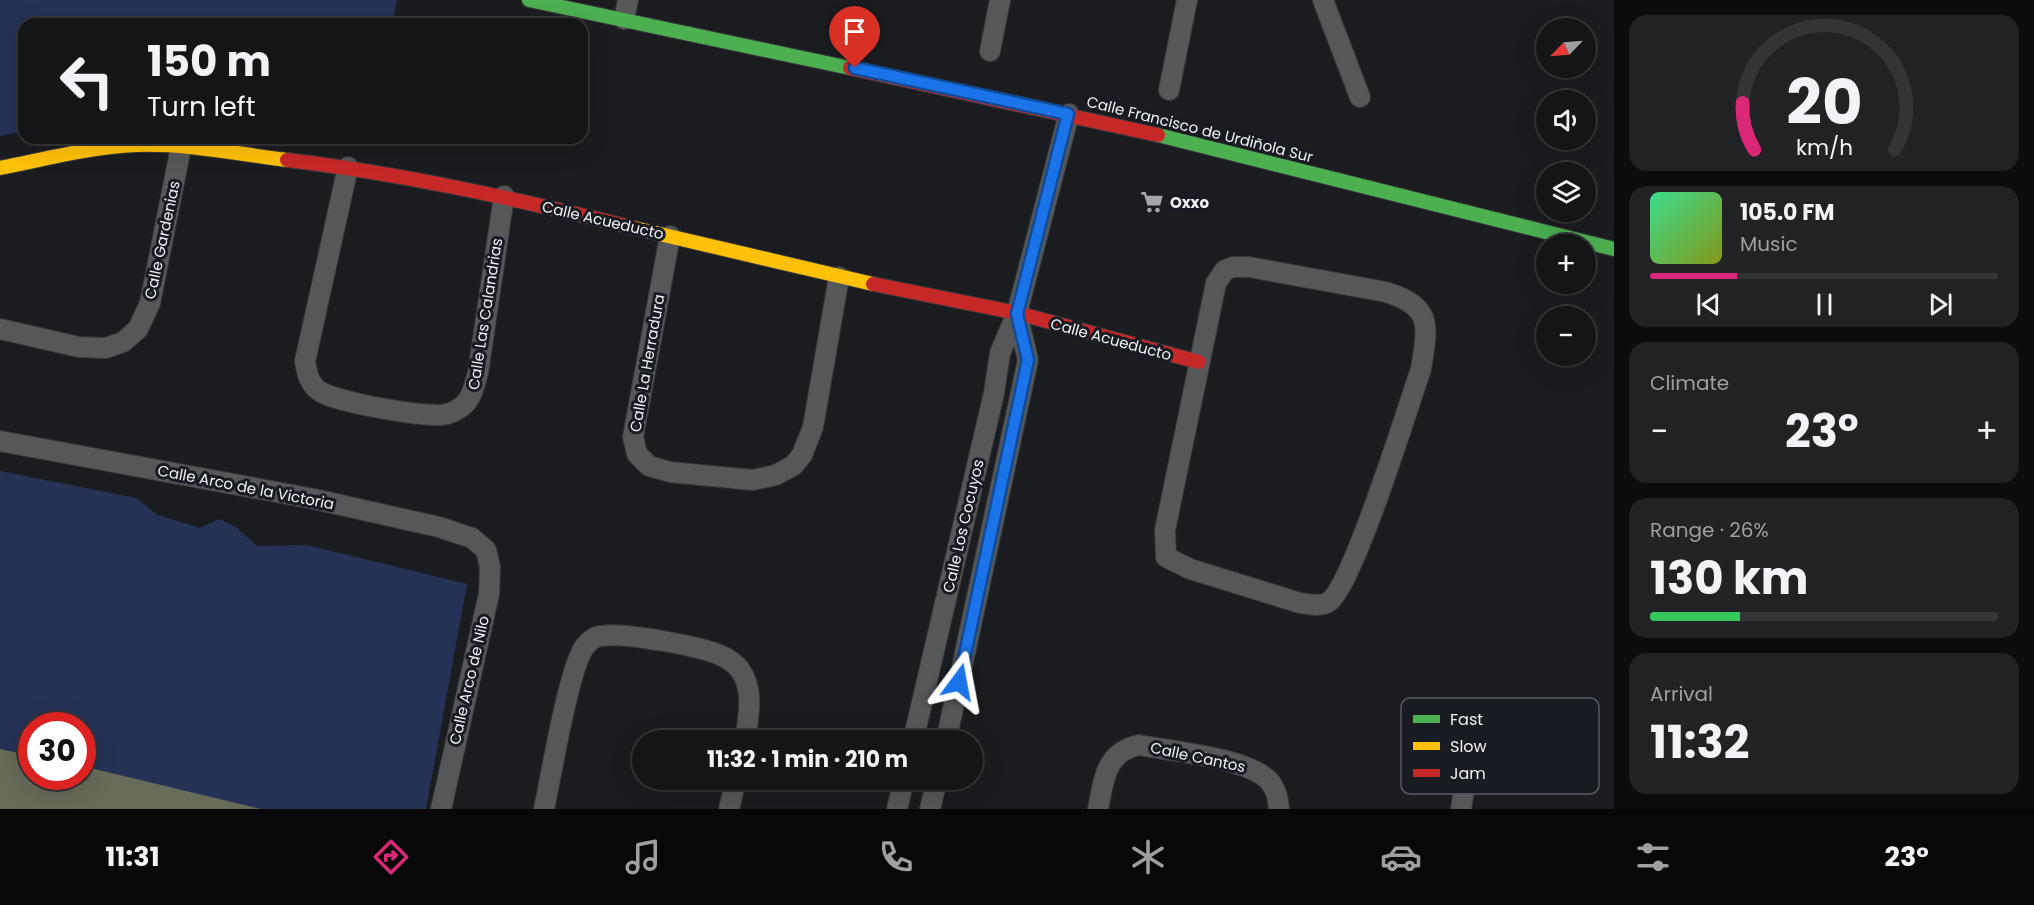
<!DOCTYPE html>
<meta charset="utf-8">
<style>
body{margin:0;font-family:Poppins,sans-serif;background:#212224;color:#f1f3f6;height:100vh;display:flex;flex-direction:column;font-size:22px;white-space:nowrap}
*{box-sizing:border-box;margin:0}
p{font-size:20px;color:#9d9fa1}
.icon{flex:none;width:33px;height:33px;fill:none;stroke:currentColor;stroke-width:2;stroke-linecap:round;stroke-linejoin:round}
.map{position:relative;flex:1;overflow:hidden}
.sheet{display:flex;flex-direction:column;gap:15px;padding:15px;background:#0b0c0d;width:420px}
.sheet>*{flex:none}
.banner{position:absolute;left:18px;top:18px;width:570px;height:126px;border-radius:18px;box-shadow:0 6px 24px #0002,0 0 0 2px #333436;background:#141517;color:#f1f3f6;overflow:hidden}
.needle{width:39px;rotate:245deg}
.fabs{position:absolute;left:1536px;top:18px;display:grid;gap:12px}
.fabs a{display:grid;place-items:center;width:60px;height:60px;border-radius:50%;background:#141517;box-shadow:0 6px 24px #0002,0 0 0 2px #333436;font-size:30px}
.speed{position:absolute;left:18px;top:712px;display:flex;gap:12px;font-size:30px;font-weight:700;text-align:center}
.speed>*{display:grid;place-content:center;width:78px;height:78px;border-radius:50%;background:#141517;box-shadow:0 6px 24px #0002,0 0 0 2px #333436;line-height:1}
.speed .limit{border:9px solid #d22;background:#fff;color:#111}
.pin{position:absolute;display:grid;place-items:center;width:51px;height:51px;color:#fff;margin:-62px -26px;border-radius:50% 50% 50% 0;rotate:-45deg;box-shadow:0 0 6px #0007}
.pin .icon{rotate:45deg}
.me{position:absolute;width:66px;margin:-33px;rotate:13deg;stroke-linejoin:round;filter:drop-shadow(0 0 4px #0008)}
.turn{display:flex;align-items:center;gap:21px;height:126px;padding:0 30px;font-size:27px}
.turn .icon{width:78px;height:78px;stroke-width:2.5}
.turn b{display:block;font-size:42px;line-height:51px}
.big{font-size:45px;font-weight:700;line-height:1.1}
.sheet .tile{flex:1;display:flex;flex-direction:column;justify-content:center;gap:9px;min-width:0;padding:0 21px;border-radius:18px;background:#212224}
.sheet .dial{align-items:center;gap:0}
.dial svg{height:156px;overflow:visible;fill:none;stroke:#333436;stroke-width:7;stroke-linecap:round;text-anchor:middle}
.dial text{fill:#f1f3f6;stroke:none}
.song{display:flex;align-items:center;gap:18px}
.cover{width:72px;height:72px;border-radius:9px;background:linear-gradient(135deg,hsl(150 70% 55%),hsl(70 70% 35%))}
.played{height:6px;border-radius:3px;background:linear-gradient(90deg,#db2777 25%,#333436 25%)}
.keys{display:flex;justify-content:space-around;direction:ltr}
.heat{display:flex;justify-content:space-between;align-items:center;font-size:33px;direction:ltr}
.charge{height:9px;border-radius:4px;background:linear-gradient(90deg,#34c759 26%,#333436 0)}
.trip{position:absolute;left:632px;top:730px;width:351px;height:60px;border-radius:30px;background:#141517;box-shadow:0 6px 24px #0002,0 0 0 2px #333436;font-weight:700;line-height:60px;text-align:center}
.tab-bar{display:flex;height:96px;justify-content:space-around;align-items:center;background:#080809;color:#9d9fa1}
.tab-bar .icon{width:42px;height:42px}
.tab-bar .on{color:#db2777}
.tab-bar b{font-size:27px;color:#f1f3f6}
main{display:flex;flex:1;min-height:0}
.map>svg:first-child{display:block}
.green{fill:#243256}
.building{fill:#686a5a}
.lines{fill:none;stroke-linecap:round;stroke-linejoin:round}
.street-casing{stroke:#37383b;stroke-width:22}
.fast-casing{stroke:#37383b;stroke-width:16}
.slow-casing{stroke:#37383b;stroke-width:16}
.jam-casing{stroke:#37383b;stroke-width:16}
.street{stroke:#565759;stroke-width:20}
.fast{stroke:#4caf50;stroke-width:14}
.slow{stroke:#ffc107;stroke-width:14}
.jam{stroke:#c62828;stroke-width:14}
.route-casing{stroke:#114b97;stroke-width:15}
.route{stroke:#1a73e8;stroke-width:10}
.labels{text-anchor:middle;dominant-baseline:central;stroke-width:6;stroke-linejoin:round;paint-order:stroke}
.street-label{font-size:15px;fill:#eef0f5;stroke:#181b21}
.poi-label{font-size:15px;font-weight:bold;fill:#eef0f5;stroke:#181b21;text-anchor:start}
.key{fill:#181b21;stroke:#585b61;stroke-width:1.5}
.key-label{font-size:16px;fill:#eef0f5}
</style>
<main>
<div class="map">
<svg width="1614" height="809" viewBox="0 0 1614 809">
<rect width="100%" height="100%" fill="#1a1c1f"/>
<!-- green -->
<g class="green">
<path d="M0,0H397L392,24H24V131L0,136Z"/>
<path d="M0,471L136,498L158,515L200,528L219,519L236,527L257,546L307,545L467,584L426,809H256L83,770L82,726H32L31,758L0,751Z"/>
</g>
<!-- building -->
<path class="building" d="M0,749L32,756V777H82V766L261,809H0Z"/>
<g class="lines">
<!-- street casing -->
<g class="street-casing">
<g id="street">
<path d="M1323,0L1360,97"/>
<path d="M624,19L628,0"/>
<path d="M990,51L1000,0"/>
<path d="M1169,90L1187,0"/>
<path d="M348,167L305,361C307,373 309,385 321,392C338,402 428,419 447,414C451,413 457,410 460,408C472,400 474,386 478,373L504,196"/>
<path d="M670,236L633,437L637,454L649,466L670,472L753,480L776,475L794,465L802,455L813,427L839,277"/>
<path d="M1233,267H1249L1386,292C1433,307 1428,325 1421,369C1408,406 1352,590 1327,603C1318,607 1309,604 1300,603L1190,569L1166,557L1165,530L1216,283L1225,270Z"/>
<path d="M0,329L79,347L106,348L123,342L138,329L150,303L181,147"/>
<path d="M0,441L314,499L439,527L472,538L486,550L490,567L489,594L441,809"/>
<path d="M913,741L994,393L1000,353L1017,313L1069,114"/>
<path d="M946,741L1028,360L1017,313"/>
<path d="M544,809C551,778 569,664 586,645C589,641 596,636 601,636C623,632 701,646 722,656C727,658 737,665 740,670C755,690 748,718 745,741"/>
<path d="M729,809L736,780"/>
<path d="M897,809L904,780"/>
<path d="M930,809L937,780"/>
<path d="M1098,809C1104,780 1105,752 1139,745C1170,751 1252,758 1271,783C1277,792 1278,799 1279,809"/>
<path d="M1461,809L1464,790"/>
</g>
</g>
<!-- fast casing -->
<g class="fast-casing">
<g id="fast">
<path d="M529,0L850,68"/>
<path d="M1158,135L1614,249"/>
</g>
</g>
<!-- slow casing -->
<g class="slow-casing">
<g id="slow">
<path d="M0,168C45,159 90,147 136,145C186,143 238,154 287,160"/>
<path d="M634,228L873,284"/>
</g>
</g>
<!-- jam casing -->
<g class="jam-casing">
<g id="jam">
<path d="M850,68L1158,135"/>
<path d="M287,160C405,174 520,200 634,228"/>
<path d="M873,284L1017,313L1199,362"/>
</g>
</g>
<!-- street -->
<use href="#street" class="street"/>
<!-- fast -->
<use href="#fast" class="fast"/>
<!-- slow -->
<use href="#slow" class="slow"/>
<!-- jam -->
<use href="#jam" class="jam"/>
</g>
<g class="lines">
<!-- route casing -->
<g class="route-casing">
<path id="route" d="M855,68L1068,114L1017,314L1028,360L959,682"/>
</g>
<!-- route -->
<use href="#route" class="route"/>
</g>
<!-- icons -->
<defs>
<g id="supermarket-bare" transform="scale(1.8)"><path d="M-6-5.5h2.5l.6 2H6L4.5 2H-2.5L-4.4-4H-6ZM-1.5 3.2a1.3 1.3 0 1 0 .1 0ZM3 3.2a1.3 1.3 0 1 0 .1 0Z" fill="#a4a6aa" stroke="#181b21" stroke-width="2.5" paint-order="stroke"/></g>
</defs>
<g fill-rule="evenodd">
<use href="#supermarket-bare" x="1152" y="202"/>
</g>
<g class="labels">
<!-- street labels -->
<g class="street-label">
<text transform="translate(1200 129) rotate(14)">Calle Francisco de Urdiñola Sur</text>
<text transform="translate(603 220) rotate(13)">Calle Acueducto</text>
<text transform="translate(162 240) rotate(-78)">Calle Gardenias</text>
<text transform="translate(485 314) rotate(-81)">Calle Las Calandrias</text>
<text transform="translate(1111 339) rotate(15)">Calle Acueducto</text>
<text transform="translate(647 363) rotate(-80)">Calle La Herradura</text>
<text transform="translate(246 487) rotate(11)">Calle Arco de la Victoria</text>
<text transform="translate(963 526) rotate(-77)">Calle Los Cocuyos</text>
<text transform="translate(469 680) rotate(-77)">Calle Arco de Nilo</text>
<text transform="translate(1198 757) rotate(12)">Calle Cantos</text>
</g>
<!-- poi labels -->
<g class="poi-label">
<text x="1170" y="202">Oxxo</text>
</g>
</g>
<!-- legend -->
<rect x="1401" y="698" width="198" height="96" rx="9" class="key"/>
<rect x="1413" y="715" width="27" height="8" fill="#4caf50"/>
<rect x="1413" y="742" width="27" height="8" fill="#ffc107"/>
<rect x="1413" y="769" width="27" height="8" fill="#c62828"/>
<g class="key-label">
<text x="1450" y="725">Fast</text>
<text x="1450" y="752">Slow</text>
<text x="1450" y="779">Jam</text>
</g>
</svg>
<div class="fabs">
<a><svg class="needle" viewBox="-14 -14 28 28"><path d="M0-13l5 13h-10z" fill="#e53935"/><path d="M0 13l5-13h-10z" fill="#9d9fa1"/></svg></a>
<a><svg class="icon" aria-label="sound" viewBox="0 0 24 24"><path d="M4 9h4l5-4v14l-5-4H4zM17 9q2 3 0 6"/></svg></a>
<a><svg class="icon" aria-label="layers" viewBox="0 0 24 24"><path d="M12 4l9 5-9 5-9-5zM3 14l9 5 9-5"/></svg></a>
<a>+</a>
<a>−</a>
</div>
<div class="speed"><div class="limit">30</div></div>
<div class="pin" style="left:855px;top:68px;background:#d93025"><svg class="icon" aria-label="arrive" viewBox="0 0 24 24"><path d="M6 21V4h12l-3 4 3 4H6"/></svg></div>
<svg class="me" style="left:959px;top:682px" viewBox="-20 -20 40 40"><path d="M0-17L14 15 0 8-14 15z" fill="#1a73e8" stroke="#fff" stroke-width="4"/></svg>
<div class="trip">11:32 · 1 min · 210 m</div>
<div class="banner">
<div class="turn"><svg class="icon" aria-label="left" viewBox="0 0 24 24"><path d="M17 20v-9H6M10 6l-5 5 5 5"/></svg><div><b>150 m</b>Turn left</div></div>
</div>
</div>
<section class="sheet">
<div class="tile dial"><svg viewBox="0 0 100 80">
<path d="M14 69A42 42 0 1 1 86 69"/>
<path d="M14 69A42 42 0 0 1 8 45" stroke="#db2777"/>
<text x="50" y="56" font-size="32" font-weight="700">20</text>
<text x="50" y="72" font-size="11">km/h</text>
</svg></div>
<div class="tile">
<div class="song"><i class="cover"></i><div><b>105.0 FM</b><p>Music</p></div></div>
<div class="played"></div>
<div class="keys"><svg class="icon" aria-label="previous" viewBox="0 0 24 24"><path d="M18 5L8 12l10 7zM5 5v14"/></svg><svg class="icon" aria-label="pause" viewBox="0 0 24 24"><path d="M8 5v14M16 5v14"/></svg><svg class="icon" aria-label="next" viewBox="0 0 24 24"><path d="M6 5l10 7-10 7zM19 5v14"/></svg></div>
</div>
<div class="tile"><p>Climate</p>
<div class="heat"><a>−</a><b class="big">23°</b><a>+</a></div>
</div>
<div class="tile"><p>Range · 26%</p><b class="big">130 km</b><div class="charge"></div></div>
<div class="tile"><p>Arrival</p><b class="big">11:32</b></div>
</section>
</main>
<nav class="tab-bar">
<b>11:31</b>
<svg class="icon on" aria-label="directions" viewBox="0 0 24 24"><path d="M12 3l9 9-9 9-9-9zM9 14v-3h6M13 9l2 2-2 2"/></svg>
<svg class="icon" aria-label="music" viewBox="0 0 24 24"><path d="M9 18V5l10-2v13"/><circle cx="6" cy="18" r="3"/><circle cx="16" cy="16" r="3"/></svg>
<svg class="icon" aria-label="phone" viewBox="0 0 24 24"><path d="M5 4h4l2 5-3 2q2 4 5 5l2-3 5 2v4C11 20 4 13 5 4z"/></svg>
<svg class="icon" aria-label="climate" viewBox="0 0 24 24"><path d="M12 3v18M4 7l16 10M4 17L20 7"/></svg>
<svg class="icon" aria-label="car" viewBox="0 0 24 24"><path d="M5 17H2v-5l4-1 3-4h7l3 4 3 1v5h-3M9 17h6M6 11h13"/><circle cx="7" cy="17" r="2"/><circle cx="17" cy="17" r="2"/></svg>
<svg class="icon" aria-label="filters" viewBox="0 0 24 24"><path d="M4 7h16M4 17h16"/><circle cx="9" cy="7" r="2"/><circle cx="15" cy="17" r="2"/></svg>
<b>23°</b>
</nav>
